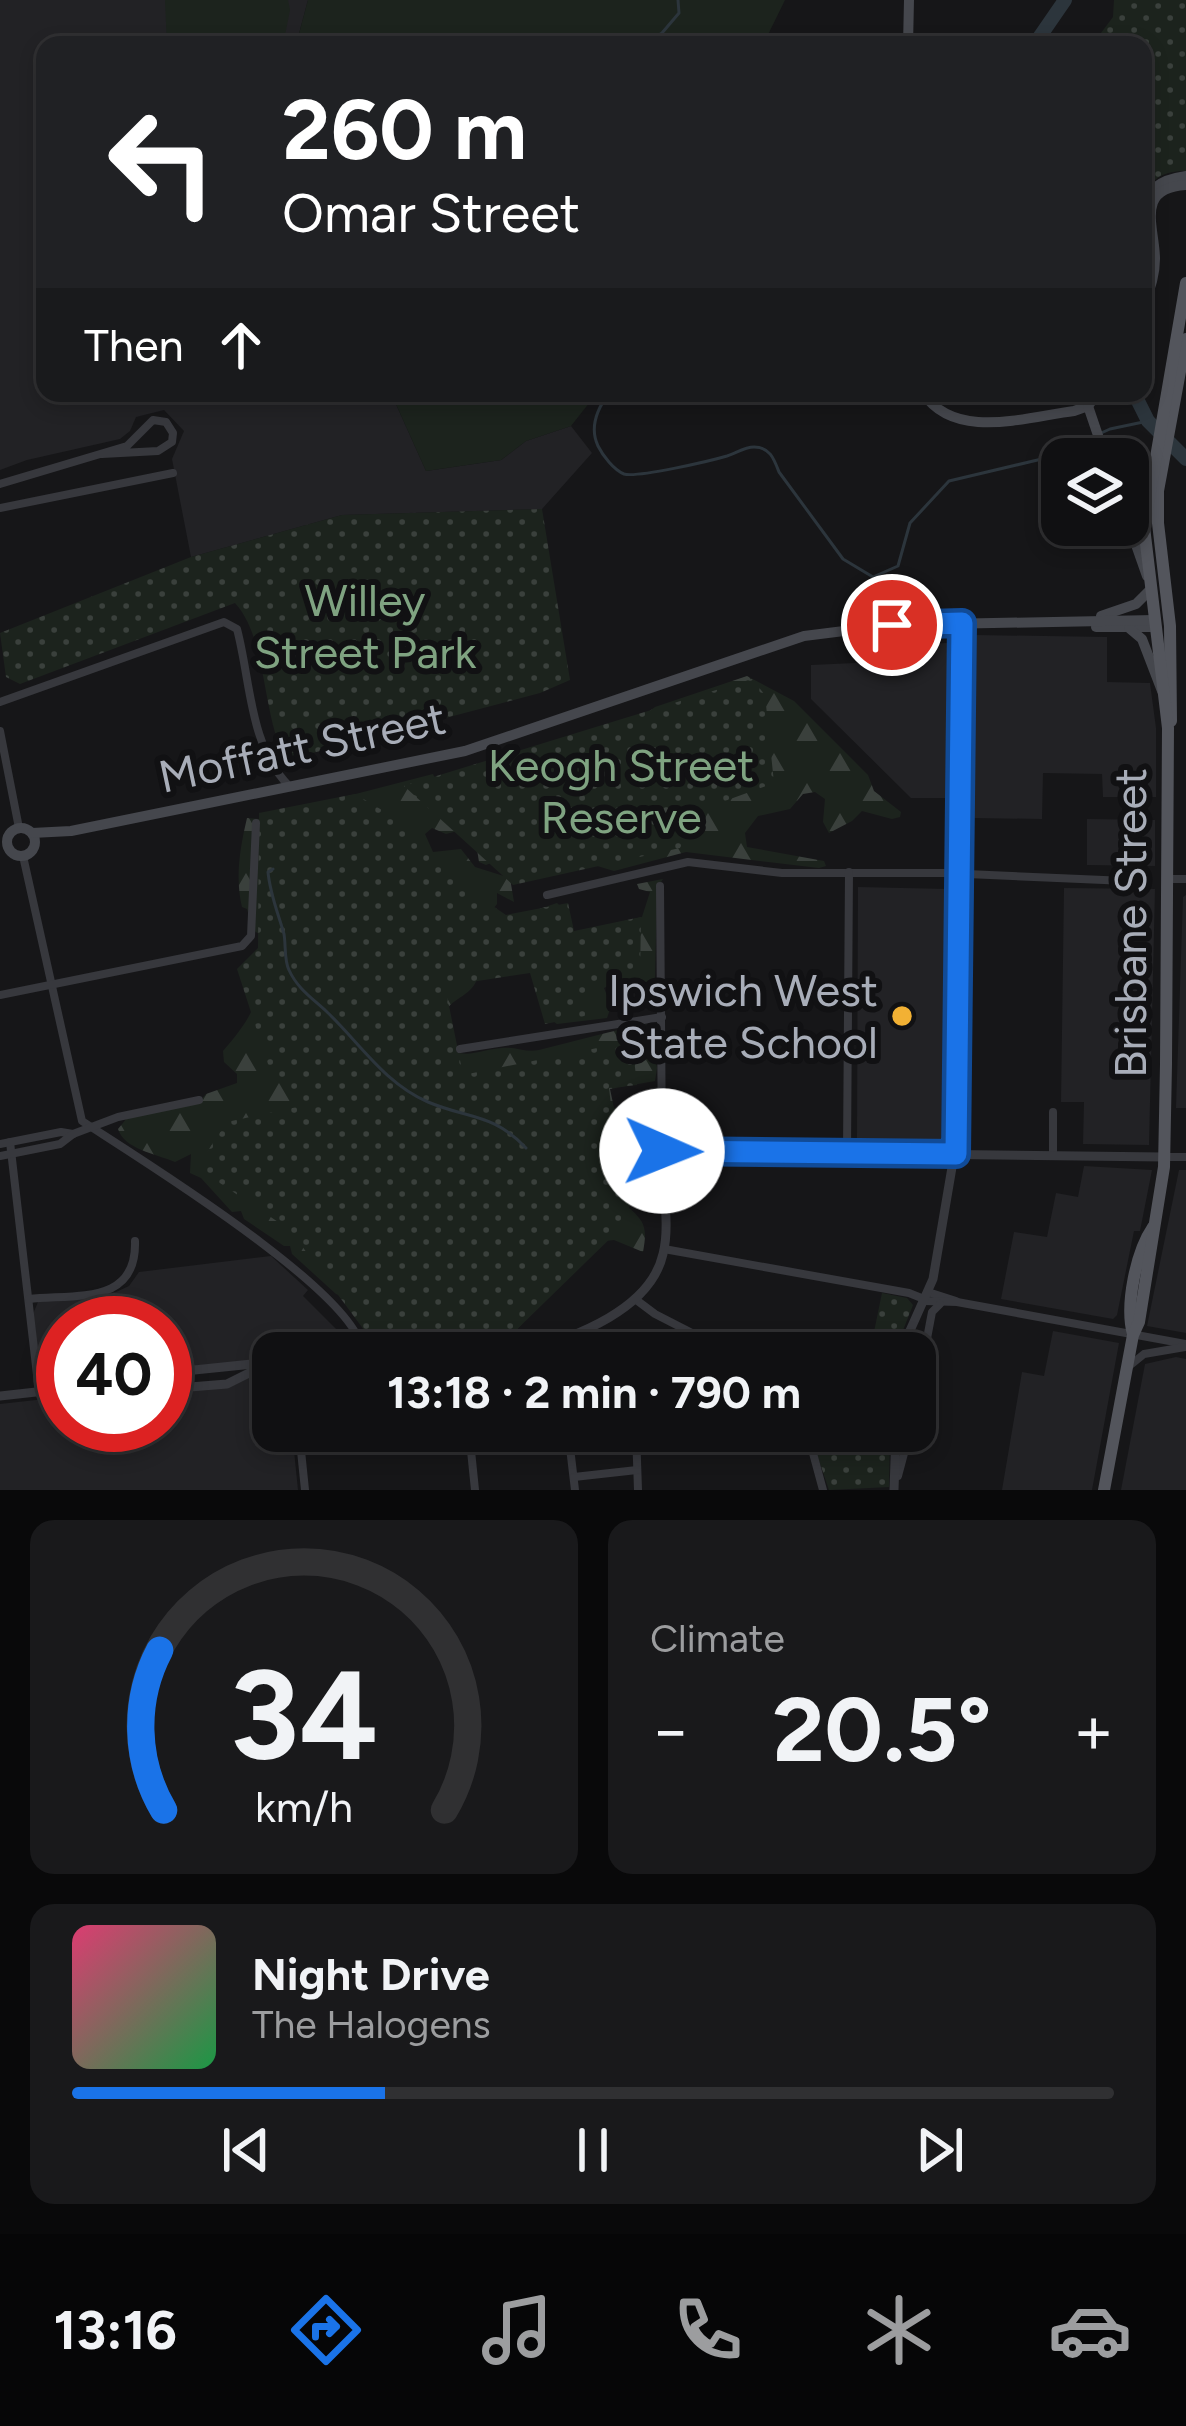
<!DOCTYPE html>
<meta charset="utf-8">
<style>
body{margin:0;font-family:Figtree,sans-serif;background:#19191b;color:#f1f3f6;height:100vh;display:flex;flex-direction:column;font-size:45px;white-space:nowrap}
*{box-sizing:border-box;margin:0}
p{font-size:39px;color:#9c9d9f}
.icon{flex:none;width:66px;height:66px;fill:none;stroke:currentColor;stroke-width:2;stroke-linecap:round;stroke-linejoin:round}
.map{position:relative;height:1490px;overflow:hidden}
.drawer{display:flex;flex-direction:column;gap:30px;padding:30px;background:#09090a;flex:1}
.drawer>*{flex:none}
.top-card{position:absolute;left:36px;top:36px;width:1116px;height:366px;border-radius:24px;box-shadow:0 6px 18px #0003,0 0 0 3px #303032;background:#202124;color:#fff;overflow:hidden}
.controls{position:absolute;left:1041px;top:438px;display:grid;gap:24px}
.controls a{display:grid;place-items:center;width:108px;height:108px;border-radius:24px;background:#101012;box-shadow:0 6px 18px #0003,0 0 0 3px #303032;font-size:60px}
.speed{position:absolute;left:36px;top:1296px;display:flex;gap:24px;font-size:60px;font-weight:700;text-align:center}
.speed>*{display:grid;place-content:center;width:156px;height:156px;border-radius:50%;background:#101012;box-shadow:0 6px 18px #0003,0 0 0 3px #303032;line-height:1}
.speed .limit{border:18px solid #d22;background:#fff;color:#111}
.pin{position:absolute;display:grid;place-items:center;width:102px;height:102px;color:#fff;margin:-51px;border:6px solid #fff;border-radius:50%;box-shadow:0 3px 12px #0007}
.me{position:absolute;width:132px;margin:-66px;rotate:91deg;stroke-linejoin:round;filter:drop-shadow(0 0 9px #0008)}
.turn{display:flex;align-items:center;gap:42px;height:252px;padding:0 48px;font-size:54px}
.turn .icon{width:156px;height:156px;stroke-width:2.5}
.turn b{display:block;font-size:84px;line-height:102px}
.then{display:flex;align-items:center;height:114px;padding:0 48px;background:#0003;gap:24px;font-size:45px}
.big{font-size:90px;font-weight:700;line-height:1.1}
.drawer .widget{flex:1;display:flex;flex-direction:column;justify-content:center;gap:18px;min-width:0;padding:0 42px;border-radius:24px;background:#19191b}
.drawer .dial{align-items:center;gap:0}
.dial svg{height:312px;overflow:visible;fill:none;stroke:#303032;stroke-width:7;stroke-linecap:round;text-anchor:middle}
.dial text{fill:#f1f3f6;stroke:none}
.song{display:flex;align-items:center;gap:36px}
.cover{width:144px;height:144px;border-radius:18px;background:linear-gradient(135deg,hsl(340 70% 55%),hsl(140 70% 35%))}
.played{height:12px;border-radius:6px;background:linear-gradient(90deg,#1a73e8 30%,#303032 30%)}
.keys{display:flex;justify-content:space-around;direction:ltr}
.heat{display:flex;justify-content:space-between;align-items:center;font-size:66px;direction:ltr}
.drawer .tiles{flex:1;display:grid;gap:30px;grid-template-columns:1fr 1fr}
.widget:last-child{grid-column:span 2}
.trip{position:absolute;left:252px;top:1332px;width:684px;height:120px;border-radius:24px;background:#101012;box-shadow:0 6px 18px #0003,0 0 0 3px #303032;font-weight:700;line-height:120px;text-align:center}
.menu{display:flex;height:192px;justify-content:space-around;align-items:center;background:#060607;color:#9c9d9f}
.menu .icon{width:84px;height:84px}
.menu .current{color:#1a73e8}
.menu b{font-size:54px;color:#f1f3f6}
.map>svg:first-child{display:block}
.built{fill:#222225}
.green{fill:#1c231d}
.forest{fill:url(#forest-firs)}
.park{fill:url(#park-dots)}
.lines{fill:none;stroke-linecap:round;stroke-linejoin:round}
.stream{stroke:#2c353c;stroke-width:3}
.river{stroke:#2c353c;stroke-width:14}
.minor{stroke:#37383d;stroke-width:8}
.tertiary{stroke:#37383d;stroke-width:9}
.secondary{stroke:#45474d;stroke-width:10}
.primary{stroke:#53555c;stroke-width:12}
.route-casing{stroke:#114b97;stroke-width:30}
.route{stroke:#1a73e8;stroke-width:21}
.poi-dot{fill:#f2b134;stroke:#111113;stroke-width:4.5}
.labels{text-anchor:middle;dominant-baseline:central;stroke-width:12;stroke-linejoin:round;paint-order:stroke}
.park-label{font-size:45px;fill:#7fa381;stroke:#111113}
.street-label{font-size:45px;fill:#a8adb8;stroke:#111113}
.poi-label{font-size:45px;fill:#a8adb8;stroke:#111113;text-anchor:end}
</style>
<div class="map">
<svg width="1186" height="1490" viewBox="0 0 1186 1490">
<defs>
<pattern id="forest-firs" width="22" height="20" patternUnits="userSpaceOnUse" patternTransform="scale(3)"><rect width="22" height="20" fill="#1c231d"/><path d="M5 1l3.5 6h-7zM16 11l3.5 6h-7z" fill="#3a403c"/></pattern>
<pattern id="park-dots" width="8" height="8" patternUnits="userSpaceOnUse" patternTransform="scale(3)"><rect width="8" height="8" fill="#1c231d"/><path d="M2 2h.1M6 6h.1" fill="none" stroke="#3a403c" stroke-width="1.8" stroke-linecap="round"/></pattern>
</defs>
<rect width="100%" height="100%" fill="#161618"/>
<!-- built -->
<g class="built">
<path d="M0,0H308L296,45H45V393H391L426,471L501,460L526,441L571,426L592,453L542,509L342,515L191,557L172,459L184,431L164,410L136,417L130,431L120,439L27,460L0,470Z"/>
<path d="M975,635L1107,637V682L1150,683L1156,728V797H1103L1102,774L1043,773L1042,819L973,818Z"/>
<path d="M948,643L947,798H911L811,699V665L855,663L922,644Z"/>
<path d="M1087,819L1155,820V866L1087,865Z"/>
<path d="M858,887L948,889L947,1143L857,1142Z"/>
<path d="M1064,888L1155,889L1149,1145L1083,1144L1084,1102H1061Z"/>
<path d="M1186,895V1108H1176L1183,897Z"/>
<path d="M1084,1166L1152,1170L1140,1231H1134L1117,1315L1113,1319L1001,1299L1014,1232L1047,1237L1056,1193L1078,1197Z"/>
<path d="M1179,1170H1186V1333L1147,1326Z"/>
<path d="M271,1256L308,1290L303,1296L337,1330L330,1337L329,1353H273V1358L165,1371V1323H63V1382H48L40,1374L33,1314L38,1302L116,1292L129,1286L139,1272Z"/>
<path d="M1053,1331L1119,1343L1092,1490H1002L1022,1372L1044,1376Z"/>
<path d="M1176,1357L1186,1359V1490H1121L1145,1364Z"/>
<path d="M273,1370V1431H292L298,1490H0V1404L63,1397V1425H165V1385L188,1390Z"/>
</g>
<!-- green -->
<g class="green">
<path d="M165,0H288L290,10L283,45H167Z"/>
<path d="M308,0H785L763,45H296Z"/>
<path d="M391,393H597L571,426L526,441L501,460L426,471Z"/>
</g>
<!-- forest -->
<path class="forest" d="M747,676L794,701L868,775L874,791L901,812L900,817L892,819L862,811L852,821L829,833L823,822L825,799L815,792L803,794L790,809L758,816L745,833L747,847L824,861L826,866L819,868L686,852L614,871L594,865L508,856L486,865L479,862L476,843L480,825L446,834L432,828L425,834L433,852L461,849L475,867L510,878L514,902L497,893V904L493,909L434,917L521,915L557,903L565,911L567,925L575,932L642,917L650,892L639,889L637,884L663,879L657,888L655,980L643,988L620,980L604,988L611,1006L607,1018L557,1024L550,1019L535,970L478,976C473,996 453,997 445,1012L455,1052C471,1057 485,1049 502,1048C515,1046 526,1053 539,1050C576,1041 612,1030 650,1024L657,1068L655,1081L610,1089L614,1108H631L632,1122L625,1134C646,1157 640,1181 629,1208C646,1222 647,1230 643,1252L614,1240L597,1242L501,1347L410,1353L369,1305L336,1294L292,1254L290,1246H284L244,1219L241,1211L232,1212L201,1178L190,1173L191,1154L175,1162C156,1154 124,1149 118,1129L127,1118L199,1102L206,1094L237,1083V1074L224,1062L223,1051C260,1009 262,992 262,936L253,930L247,909L242,907C235,878 240,848 247,818L259,819L433,774L441,793L627,728L655,707Z"/>
<!-- park -->
<g class="park">
<path d="M1114,0H1186V171C1164,171 1153,177 1143,197V45H1092L1113,17Z"/>
<path d="M542,509L570,680L540,693L286,760C261,714 268,639 235,603L20,684L6,677L0,633L191,557L342,515Z"/>
<path d="M752,679L765,695L774,783L700,810L680,848L513,885L404,786Z"/>
<path d="M355,794L397,819L456,881L506,915L568,903L574,931L641,917L640,976L585,987L590,1015L545,1024L530,973L445,986L463,1075L632,1041L637,1085L609,1088L612,1114L621,1115L624,1225L506,1340L500,1352L369,1353L367,1334L290,1230L202,1171L206,1165L201,1161L227,1122L297,1107L292,1093L272,1077L237,969L258,948L259,813Z"/>
<path d="M882,1293L907,1298L913,1305L894,1353H838L874,1332Z"/>
<path d="M809,1431H890L889,1487L829,1490Z"/>
</g>
<g class="lines">
<!-- stream -->
<g class="stream">
<path d="M431,45L443,40L478,45"/>
<path d="M642,45L662,33L679,13L678,0"/>
<path d="M609,393C597,409 589,427 598,446C603,456 614,470 624,474C637,478 710,461 727,456C736,453 745,447 754,447C770,447 774,459 779,472L843,559L873,577L898,566L910,523L949,481L1046,458L1110,429L1148,421"/>
<path d="M273,869L268,872C270,894 278,913 284,934C286,946 284,960 289,970C297,988 312,998 326,1011C359,1042 384,1083 428,1102C468,1119 493,1113 526,1148"/>
</g>
<!-- river -->
<g class="river">
<path d="M1034,45L1065,0"/>
<path d="M1134,393L1148,421L1186,459"/>
</g>
<!-- minor -->
<g class="minor">
<path d="M0,484L127,446L153,420L166,422L173,433L172,442L158,451L102,454"/>
<path d="M0,508L173,473"/>
<path d="M0,702L224,622L237,629C251,682 249,745 289,786"/>
<path d="M0,731L19,828"/>
<path d="M23,856L82,1121C132,1154 364,1296 362,1353"/>
<path d="M1167,879H1186"/>
<path d="M660,886L662,1151"/>
<path d="M547,895L688,862L782,873H944L1127,881"/>
<path d="M0,995L242,946L251,936L256,823"/>
<path d="M460,1049L662,1017"/>
<path d="M10,1142L39,1392"/>
<path d="M0,1144L61,1132L73,1134"/>
<path d="M847,1153L849,872"/>
<path d="M1053,1155V1112"/>
<path d="M0,1156L60,1144L73,1134L118,1117L199,1100"/>
<path d="M1164,1157H1186"/>
<path d="M664,1249L909,1293L924,1299"/>
<path d="M928,1292L956,1301"/>
<path d="M29,1299C77,1294 137,1305 135,1241"/>
<path d="M635,1299L655,1314L731,1353"/>
<path d="M924,1301L957,1302L1186,1344"/>
<path d="M1128,1367L1144,1354L1185,1347"/>
<path d="M915,1402L932,1312L940,1304"/>
<path d="M299,1431L305,1490"/>
<path d="M469,1431L475,1490"/>
<path d="M568,1431L575,1490"/>
<path d="M636,1431L638,1490"/>
<path d="M807,1431L823,1490"/>
<path d="M898,1476L910,1431"/>
<path d="M574,1477L637,1470"/>
</g>
<!-- tertiary -->
<g class="tertiary">
<path d="M524,1353C574,1336 650,1311 663,1254C671,1223 661,1183 662,1151L1164,1157"/>
<path d="M900,1353L933,1279L957,1138L962,623"/>
<path d="M165,1373L262,1363"/>
<path d="M165,1383L190,1387L227,1384L269,1363"/>
<path d="M0,1396L63,1389"/>
<path d="M894,1490L896,1431"/>
</g>
<!-- secondary -->
<g class="secondary">
<path d="M908,45L909,0"/>
<path d="M1146,213C1144,188 1164,179 1186,176"/>
<path d="M1143,306C1150,291 1155,276 1155,259C1155,228 1134,188 1186,185"/>
<path d="M923,393C955,441 1026,417 1074,411L1088,406L1098,393"/>
<path d="M1088,406L1106,459"/>
<path d="M1128,522L1147,576"/>
<path d="M1101,616L1136,604L1150,590"/>
<path d="M1096,627H1155"/>
<path d="M1129,628L1142,639L1162,691"/>
<circle cx="21" cy="842" r="14"/>
<path d="M32,833L71,831L465,751L804,636L892,625L1154,620"/>
</g>
<!-- primary -->
<g class="primary">
<path d="M1171,721L1170,626L1158,523V491L1186,339"/>
<path d="M1133,1334C1125,1305 1136,1252 1153,1227"/>
<path d="M1104,1490L1133,1335L1139,1322L1164,1167L1166,1064L1168,728L1144,527L1186,283"/>
</g>
</g>
<g class="lines">
<!-- route casing -->
<g class="route-casing">
<path id="route" d="M662,1151L956,1154L962,623L892,625"/>
</g>
<!-- route -->
<use href="#route" class="route"/>
</g>
<!-- markers -->
<circle class="poi-dot" cx="902" cy="1016" r="12"/>
<g class="labels">
<!-- park labels -->
<g class="park-label">
<text x="365" y="600">Willey<tspan x="365" dy="52">Street Park</tspan></text>
<text x="621" y="765">Keogh Street<tspan x="621" dy="52">Reserve</tspan></text>
</g>
<!-- street labels -->
<g class="street-label">
<text transform="translate(302 747) rotate(-12)">Moffatt Street</text>
<text transform="translate(1130 923) rotate(-90)">Brisbane Street</text>
</g>
<!-- poi labels -->
<g class="poi-label">
<text x="878" y="990">Ipswich West<tspan x="878" dy="52">State School</tspan></text>
</g>
</g>
</svg>
<div class="controls">
<a><svg class="icon" aria-label="layers" viewBox="0 0 24 24"><path d="M12 4l9 5-9 5-9-5zM3 14l9 5 9-5"/></svg></a>
</div>
<div class="speed"><div class="limit">40</div></div>
<div class="pin" style="left:892px;top:625px;background:#d93025"><svg class="icon" aria-label="arrive" viewBox="0 0 24 24"><path d="M6 21V4h12l-3 4 3 4H6"/></svg></div>
<svg class="me" style="left:662px;top:1151px" viewBox="-20 -20 40 40"><circle r="19" fill="#fff"/><path d="M0-13L10 11 0 6-10 11z" fill="#1a73e8"/></svg>
<div class="trip">13:18 · 2 min · 790 m</div>
<div class="top-card">
<div class="turn"><svg class="icon" aria-label="left" viewBox="0 0 24 24"><path d="M17 20v-9H6M10 6l-5 5 5 5"/></svg><div><b>260 m</b>Omar Street</div></div>
<div class="then">Then<svg class="icon" aria-label="ahead" viewBox="0 0 24 24"><path d="M12 20V5M6 11l6-6 6 6"/></svg></div>
</div>
</div>
<section class="drawer">
<div class="tiles">
<div class="widget dial"><svg viewBox="0 0 100 80">
<path d="M14 69A42 42 0 1 1 86 69"/>
<path d="M14 69A42 42 0 0 1 13 28" stroke="#1a73e8"/>
<text x="50" y="56" font-size="32" font-weight="700">34</text>
<text x="50" y="72" font-size="11">km/h</text>
</svg></div>
<div class="widget"><p>Climate</p>
<div class="heat"><a>−</a><b class="big">20.5°</b><a>+</a></div>
</div>
<div class="widget">
<div class="song"><i class="cover"></i><div><b>Night Drive</b><p>The Halogens</p></div></div>
<div class="played"></div>
<div class="keys"><svg class="icon" aria-label="previous" viewBox="0 0 24 24"><path d="M18 5L8 12l10 7zM5 5v14"/></svg><svg class="icon" aria-label="pause" viewBox="0 0 24 24"><path d="M8 5v14M16 5v14"/></svg><svg class="icon" aria-label="next" viewBox="0 0 24 24"><path d="M6 5l10 7-10 7zM19 5v14"/></svg></div>
</div>
</div>
</section>
<nav class="menu">
<b>13:16</b>
<svg class="icon current" aria-label="directions" viewBox="0 0 24 24"><path d="M12 3l9 9-9 9-9-9zM9 14v-3h6M13 9l2 2-2 2"/></svg>
<svg class="icon" aria-label="music" viewBox="0 0 24 24"><path d="M9 18V5l10-2v13"/><circle cx="6" cy="18" r="3"/><circle cx="16" cy="16" r="3"/></svg>
<svg class="icon" aria-label="phone" viewBox="0 0 24 24"><path d="M5 4h4l2 5-3 2q2 4 5 5l2-3 5 2v4C11 20 4 13 5 4z"/></svg>
<svg class="icon" aria-label="climate" viewBox="0 0 24 24"><path d="M12 3v18M4 7l16 10M4 17L20 7"/></svg>
<svg class="icon" aria-label="car" viewBox="0 0 24 24"><path d="M5 17H2v-5l4-1 3-4h7l3 4 3 1v5h-3M9 17h6M6 11h13"/><circle cx="7" cy="17" r="2"/><circle cx="17" cy="17" r="2"/></svg>
</nav>
